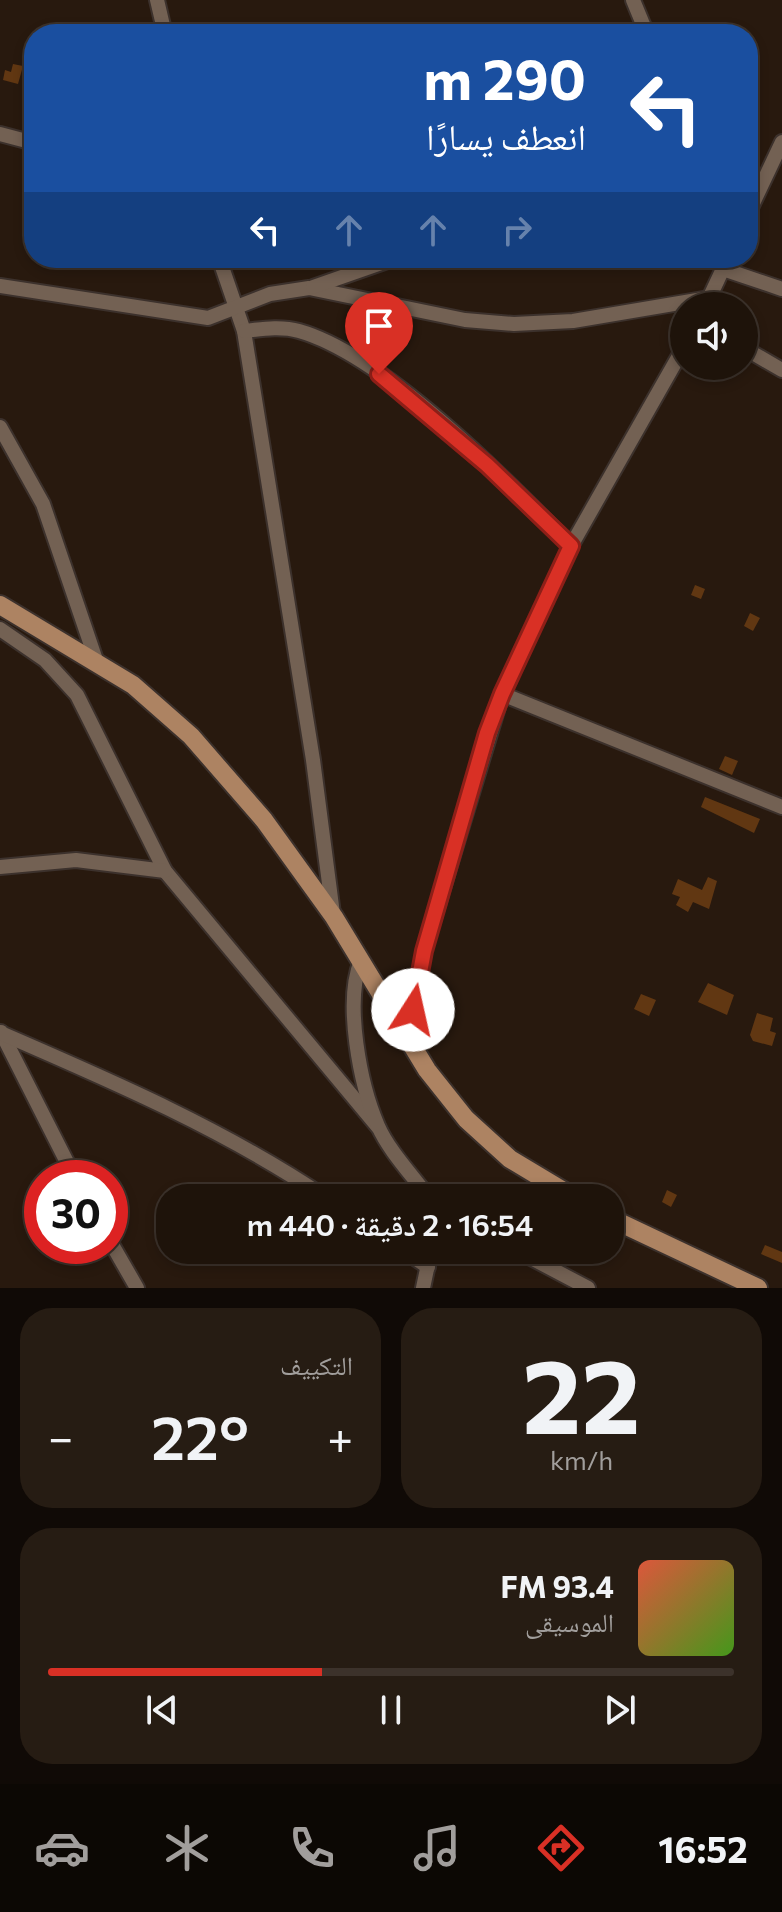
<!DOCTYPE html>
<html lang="ar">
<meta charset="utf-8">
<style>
body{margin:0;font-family:Commissioner,"Noto Naskh Arabic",sans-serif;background:#261c13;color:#f1f3f6;direction:rtl;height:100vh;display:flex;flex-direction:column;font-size:30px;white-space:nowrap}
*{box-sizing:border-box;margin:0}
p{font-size:26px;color:#a19e9c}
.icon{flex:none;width:44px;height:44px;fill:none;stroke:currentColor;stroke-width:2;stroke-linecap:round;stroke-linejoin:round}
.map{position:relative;height:1288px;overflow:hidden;direction:ltr}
.drawer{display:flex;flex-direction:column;gap:20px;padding:20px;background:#100a06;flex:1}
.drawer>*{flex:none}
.banner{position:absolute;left:24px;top:24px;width:734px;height:244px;border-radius:32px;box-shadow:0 4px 12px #0003,0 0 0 2px #3c322b;direction:rtl;background:#1a4fa0;color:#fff;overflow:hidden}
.controls{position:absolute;left:670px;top:292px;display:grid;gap:16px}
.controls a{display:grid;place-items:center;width:88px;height:88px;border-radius:50%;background:#1e130a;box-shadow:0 4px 12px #0003,0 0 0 2px #3c322b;font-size:40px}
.speed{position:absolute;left:24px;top:1160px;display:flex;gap:16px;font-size:40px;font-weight:700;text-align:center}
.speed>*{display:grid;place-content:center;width:104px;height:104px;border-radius:50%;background:#1e130a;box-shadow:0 4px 12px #0003,0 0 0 2px #3c322b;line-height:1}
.speed .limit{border:12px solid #d22;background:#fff;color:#111}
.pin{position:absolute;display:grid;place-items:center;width:68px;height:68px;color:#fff;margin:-82px -34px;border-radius:50% 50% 50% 0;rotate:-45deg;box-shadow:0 0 8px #0007}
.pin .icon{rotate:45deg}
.me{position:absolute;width:88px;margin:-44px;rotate:10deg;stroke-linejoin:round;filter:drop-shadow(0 0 6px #0008)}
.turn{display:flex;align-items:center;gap:28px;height:168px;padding:0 40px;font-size:36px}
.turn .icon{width:104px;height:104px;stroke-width:2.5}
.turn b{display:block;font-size:56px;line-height:68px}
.lanes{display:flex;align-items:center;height:76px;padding:0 40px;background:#0003;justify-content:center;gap:40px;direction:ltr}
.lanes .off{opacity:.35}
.big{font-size:60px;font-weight:600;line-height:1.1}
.drawer .card{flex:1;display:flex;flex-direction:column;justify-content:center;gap:12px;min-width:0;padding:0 28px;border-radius:32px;background:#261c13}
.drawer .dial{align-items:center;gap:0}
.dial b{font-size:104px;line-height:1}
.song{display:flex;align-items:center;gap:24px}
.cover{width:96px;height:96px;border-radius:12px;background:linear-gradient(135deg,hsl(10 70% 55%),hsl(100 70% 35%))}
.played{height:8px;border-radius:4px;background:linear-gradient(90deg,#d93025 40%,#3c322b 40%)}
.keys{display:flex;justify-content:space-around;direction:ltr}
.heat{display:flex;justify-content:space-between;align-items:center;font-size:44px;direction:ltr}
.drawer .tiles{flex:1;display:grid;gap:20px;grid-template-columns:1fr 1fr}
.card:last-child{grid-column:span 2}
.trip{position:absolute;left:156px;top:1184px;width:468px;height:80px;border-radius:32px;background:#1e130a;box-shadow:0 4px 12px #0003,0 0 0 2px #3c322b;font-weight:600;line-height:80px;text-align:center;direction:rtl}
.tabs{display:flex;height:128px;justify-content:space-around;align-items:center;background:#0c0804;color:#a19e9c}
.tabs .icon{width:56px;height:56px}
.tabs .active{color:#d93025}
.tabs b{font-size:36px;color:#f1f3f6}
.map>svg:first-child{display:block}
.building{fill:#613712}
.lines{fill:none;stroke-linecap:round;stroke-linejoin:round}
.minor-casing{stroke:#3c312c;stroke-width:18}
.major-casing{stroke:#3c312c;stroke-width:22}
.minor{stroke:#736153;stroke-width:14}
.major{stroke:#ad8362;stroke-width:18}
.route-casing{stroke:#8d1f18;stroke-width:20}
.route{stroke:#d93025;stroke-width:14}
</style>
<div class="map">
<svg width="782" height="1288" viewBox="0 0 782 1288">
<rect width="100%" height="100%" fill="#28190e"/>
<!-- building -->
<g class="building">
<path d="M13,64L23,66L18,84L3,80L5,70L11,72Z"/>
<path d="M695,585L705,589L701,599L691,595Z"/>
<path d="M750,613L760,618L753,631L744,626Z"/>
<path d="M725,756L738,761L732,775L719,769Z"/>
<path d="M705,797L760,819L754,833L701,807Z"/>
<path d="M708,877L717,881L709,909L693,902L688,912L676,905L680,897L672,894L678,879L702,890Z"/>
<path d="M708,983L734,995L727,1015L698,1002Z"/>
<path d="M641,994L656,1000L649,1016L634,1009Z"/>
<path d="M757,1013L773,1018L770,1031L776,1033L772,1046L753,1041L750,1035Z"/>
<path d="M667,1190L677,1195L671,1207L662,1202Z"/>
<path d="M765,1245L782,1252V1263L761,1254Z"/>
</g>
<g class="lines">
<!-- minor casing -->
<g class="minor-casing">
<g id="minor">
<path d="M157,0L165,34"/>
<path d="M633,0L647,34"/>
<path d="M0,134L34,143"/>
<path d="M748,214L782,142"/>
<path d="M219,258L244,331L313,760L333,914"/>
<path d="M723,269L782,289"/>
<path d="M0,286L208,318L270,294L309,288L465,320L514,324L573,321L709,298"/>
<path d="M313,287L396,258"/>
<path d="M706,305L728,258"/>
<path d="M244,331C262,329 281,326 299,331C384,355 508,481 571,546"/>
<path d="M744,348L782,370"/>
<path d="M0,427L43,504L97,663"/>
<path d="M0,629L45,660L77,695L165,871L378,1127"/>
<path d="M502,694L782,807"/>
<path d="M0,867L76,860L165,871"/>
<path d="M361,961C344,1002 360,1085 378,1126C389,1151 413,1176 429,1198"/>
<path d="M1,1032L75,1178"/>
<path d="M3,1034C114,1082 225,1130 326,1198"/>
<path d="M408,1039L424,951L502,694L571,546L684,347"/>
<path d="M110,1241L137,1288"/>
<path d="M403,1250L428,1267"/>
<path d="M516,1250L588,1288"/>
<path d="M423,1288L431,1250"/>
</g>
</g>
<!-- major casing -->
<g class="major-casing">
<g id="major">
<path d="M0,605L133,685L191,736L264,820L334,917L427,1070L466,1119L510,1159L575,1198"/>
<path d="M610,1218L758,1288"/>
</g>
</g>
<!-- minor -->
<use href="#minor" class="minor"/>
<!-- major -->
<use href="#major" class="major"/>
</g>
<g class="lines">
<!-- route casing -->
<g class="route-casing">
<path id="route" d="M379,374L487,465L571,546L502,694L487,733L424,951L413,1010"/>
</g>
<!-- route -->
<use href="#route" class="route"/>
</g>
</svg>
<div class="controls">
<a><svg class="icon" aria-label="sound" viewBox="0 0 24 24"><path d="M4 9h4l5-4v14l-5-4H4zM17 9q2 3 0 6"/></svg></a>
</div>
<div class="speed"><div class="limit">30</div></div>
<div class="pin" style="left:379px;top:374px;background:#d93025"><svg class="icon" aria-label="arrive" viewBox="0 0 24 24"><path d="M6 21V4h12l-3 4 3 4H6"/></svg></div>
<svg class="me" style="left:413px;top:1010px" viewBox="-20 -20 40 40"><circle r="19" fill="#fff"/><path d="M0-13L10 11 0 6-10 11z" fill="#d93025"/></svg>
<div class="trip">16:54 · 2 دقيقة · 440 m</div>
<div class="banner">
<div class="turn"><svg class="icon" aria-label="left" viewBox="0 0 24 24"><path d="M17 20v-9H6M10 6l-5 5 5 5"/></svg><div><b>290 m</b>انعطف يسارًا</div></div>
<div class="lanes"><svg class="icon" aria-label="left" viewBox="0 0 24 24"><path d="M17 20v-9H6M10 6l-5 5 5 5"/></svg><svg class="icon off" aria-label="ahead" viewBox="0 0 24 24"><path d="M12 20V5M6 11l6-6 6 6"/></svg><svg class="icon off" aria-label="ahead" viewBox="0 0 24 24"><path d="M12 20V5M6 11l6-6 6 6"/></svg><svg class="icon off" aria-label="right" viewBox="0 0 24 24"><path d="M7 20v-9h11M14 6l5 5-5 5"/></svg></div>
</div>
</div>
<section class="drawer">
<div class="tiles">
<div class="card dial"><b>22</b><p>km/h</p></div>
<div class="card"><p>التكييف</p>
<div class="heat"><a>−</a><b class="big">22°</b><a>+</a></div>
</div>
<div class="card">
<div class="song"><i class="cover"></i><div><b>93.4 FM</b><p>الموسيقى</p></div></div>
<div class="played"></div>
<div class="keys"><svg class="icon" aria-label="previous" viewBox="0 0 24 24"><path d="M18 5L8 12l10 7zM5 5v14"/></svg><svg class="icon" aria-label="pause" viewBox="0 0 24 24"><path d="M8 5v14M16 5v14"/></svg><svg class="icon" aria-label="next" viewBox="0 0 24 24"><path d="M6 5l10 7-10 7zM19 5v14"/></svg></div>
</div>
</div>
</section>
<nav class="tabs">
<b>16:52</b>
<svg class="icon active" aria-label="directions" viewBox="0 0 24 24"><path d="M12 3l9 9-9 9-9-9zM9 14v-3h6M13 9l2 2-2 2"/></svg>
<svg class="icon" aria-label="music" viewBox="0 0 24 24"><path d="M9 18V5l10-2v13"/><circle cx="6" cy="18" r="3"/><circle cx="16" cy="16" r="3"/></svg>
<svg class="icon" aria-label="phone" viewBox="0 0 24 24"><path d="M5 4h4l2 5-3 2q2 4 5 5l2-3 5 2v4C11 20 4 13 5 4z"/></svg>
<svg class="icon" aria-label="climate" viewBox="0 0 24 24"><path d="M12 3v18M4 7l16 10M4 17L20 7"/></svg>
<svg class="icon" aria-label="car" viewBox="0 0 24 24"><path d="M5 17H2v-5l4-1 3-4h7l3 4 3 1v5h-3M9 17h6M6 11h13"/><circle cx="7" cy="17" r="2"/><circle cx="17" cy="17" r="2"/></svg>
</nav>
